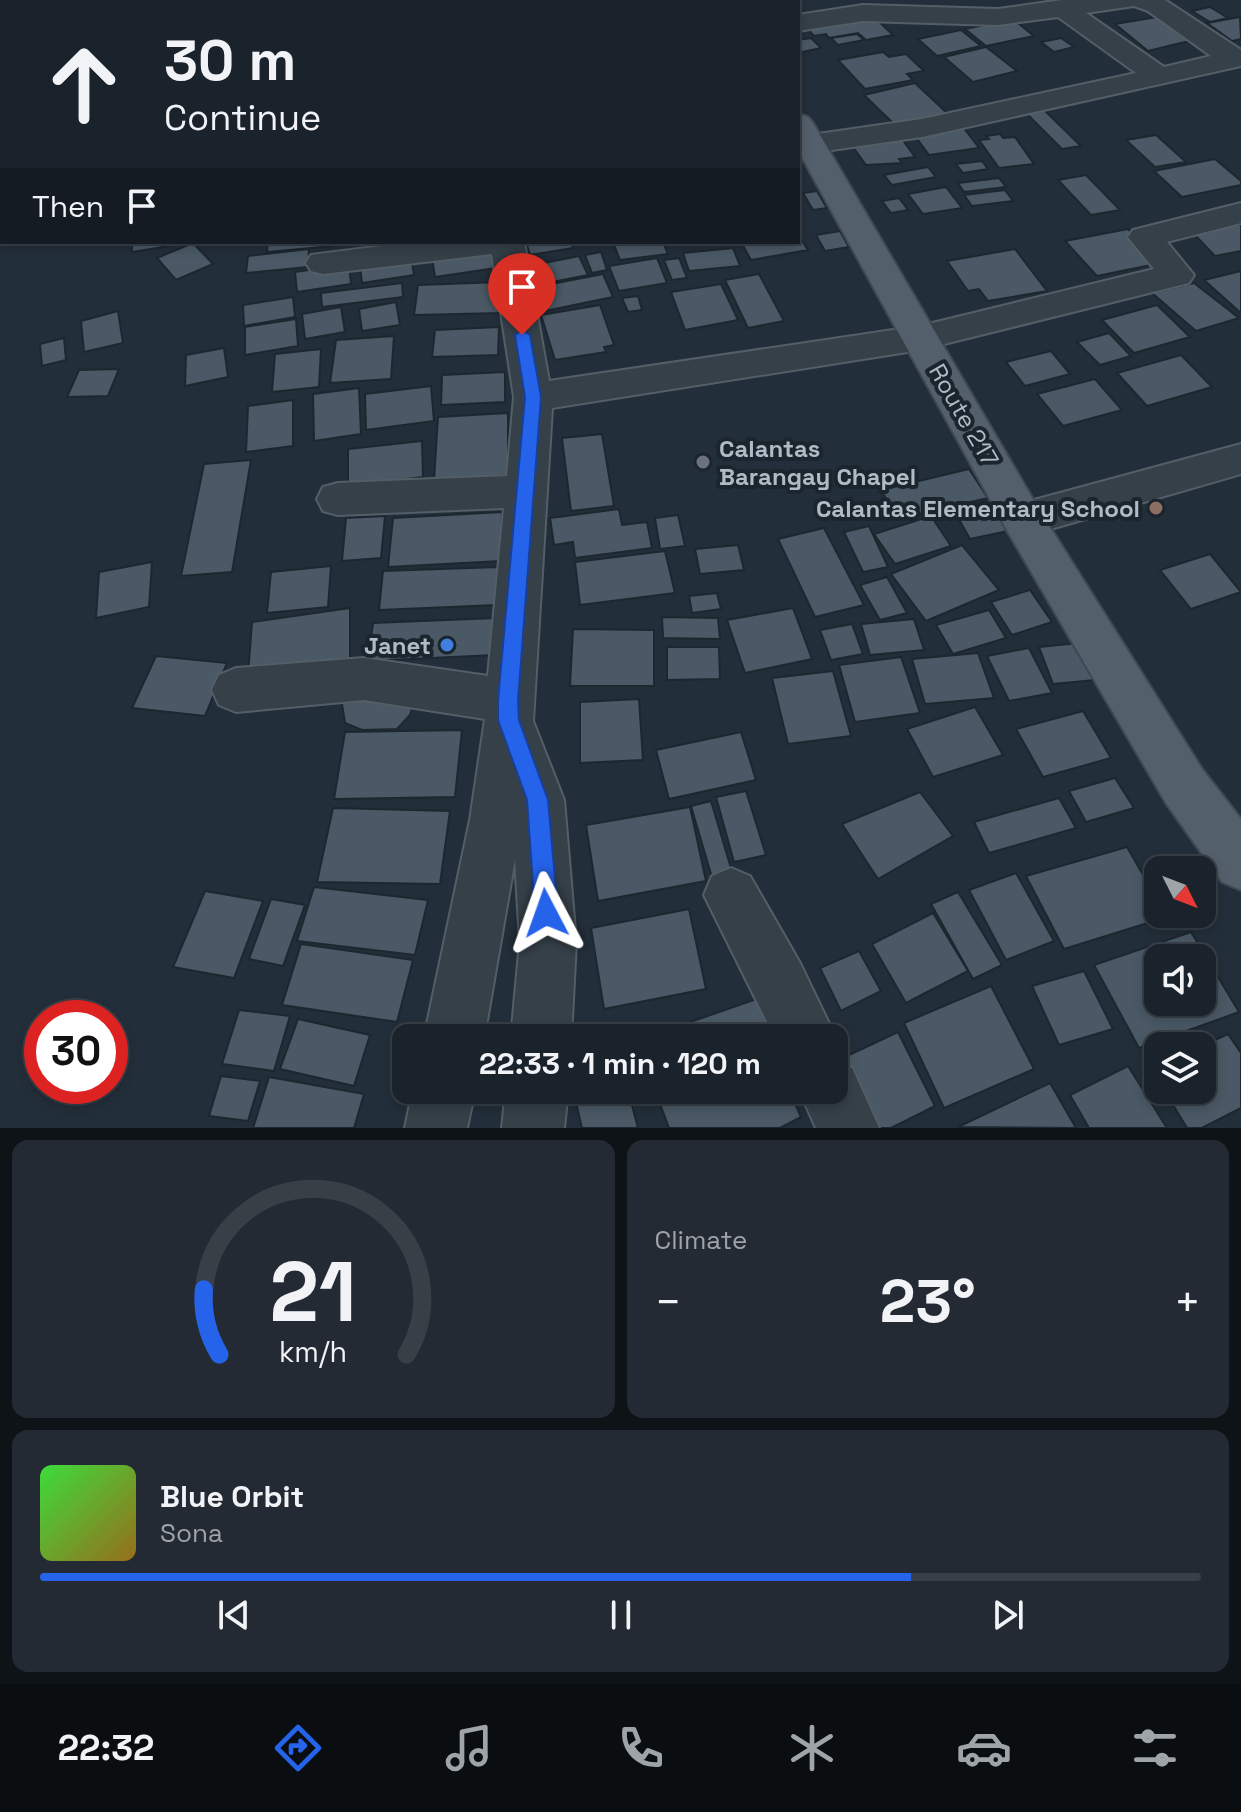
<!DOCTYPE html>
<meta charset="utf-8">
<style>
body{margin:0;font-family:"Space Grotesk",sans-serif;background:#232a33;color:#f1f3f6;height:100vh;display:flex;flex-direction:column;font-size:30px;white-space:nowrap}
*{box-sizing:border-box;margin:0}
p{font-size:26px;color:#9fa4a9}
.icon{flex:none;width:44px;height:44px;fill:none;stroke:currentColor;stroke-width:2;stroke-linecap:round;stroke-linejoin:round}
.map{position:relative;height:1128px;overflow:hidden}
.panel{display:flex;flex-direction:column;gap:12px;padding:12px;background:#0e1318;flex:1}
.panel>*{flex:none}
.hud{position:absolute;left:0px;top:0px;width:800px;height:244px;box-shadow:0 4px 12px #0003,0 0 0 2px #383f47;background:#1a222b;color:#f1f3f6;overflow:hidden}
.needle{width:52px;rotate:132deg}
.tools{position:absolute;left:1144px;top:856px;display:grid;gap:16px}
.tools a{display:grid;place-items:center;width:72px;height:72px;border-radius:16px;background:#1a222b;box-shadow:0 4px 12px #0003,0 0 0 2px #383f47;font-size:40px}
.speed{position:absolute;left:24px;top:1000px;display:flex;gap:16px;font-size:40px;font-weight:700;text-align:center}
.speed>*{display:grid;place-content:center;width:104px;height:104px;border-radius:50%;background:#1a222b;box-shadow:0 4px 12px #0003,0 0 0 2px #383f47;line-height:1}
.speed .limit{border:12px solid #d22;background:#fff;color:#111}
.pin{position:absolute;display:grid;place-items:center;width:68px;height:68px;color:#fff;margin:-82px -34px;border-radius:50% 50% 50% 0;rotate:-45deg;box-shadow:0 0 8px #0007}
.pin .icon{rotate:45deg}
.me{position:absolute;width:88px;margin:-44px;rotate:356deg;stroke-linejoin:round;filter:drop-shadow(0 0 6px #0008)}
.turn{display:flex;align-items:center;gap:28px;height:168px;padding:0 32px;font-size:36px}
.turn .icon{width:104px;height:104px;stroke-width:2.5}
.turn b{display:block;font-size:56px;line-height:68px}
.then{display:flex;align-items:center;height:76px;padding:0 32px;background:#0003;gap:16px;font-size:30px}
.big{font-size:60px;font-weight:700;line-height:1.1}
.panel .tile{flex:1;display:flex;flex-direction:column;justify-content:center;gap:12px;min-width:0;padding:0 28px;border-radius:16px;background:#232a33}
.panel .dial{align-items:center;gap:0}
.dial svg{height:208px;overflow:visible;fill:none;stroke:#383f47;stroke-width:7;stroke-linecap:round;text-anchor:middle}
.dial text{fill:#f1f3f6;stroke:none}
.song{display:flex;align-items:center;gap:24px}
.cover{width:96px;height:96px;border-radius:12px;background:linear-gradient(135deg,hsl(120 70% 55%),hsl(40 70% 35%))}
.played{height:8px;border-radius:4px;background:linear-gradient(90deg,#2563eb 75%,#383f47 75%)}
.keys{display:flex;justify-content:space-around;direction:ltr}
.heat{display:flex;justify-content:space-between;align-items:center;font-size:44px;direction:ltr}
.panel .tiles{flex:1;display:grid;gap:12px;grid-template-columns:1fr 1fr}
.tile:last-child{grid-column:span 2}
.trip{position:absolute;left:392px;top:1024px;width:456px;height:80px;border-radius:16px;background:#1a222b;box-shadow:0 4px 12px #0003,0 0 0 2px #383f47;font-weight:700;line-height:80px;text-align:center}
.menu{display:flex;height:128px;justify-content:space-around;align-items:center;background:#0a0e11;color:#9fa4a9}
.menu .icon{width:56px;height:56px}
.menu .on{color:#2563eb}
.menu b{font-size:36px;color:#f1f3f6}
.map>svg:first-child{display:block}
.building{fill:#4a5965;stroke:#1d2730;stroke-width:2;fill-rule:evenodd}
.lines{fill:none;stroke-linecap:round;stroke-linejoin:round}
.minor-casing{stroke:#535e67;stroke-width:4}
.major-casing{stroke:#3f4953;stroke-width:4}
.minor{fill:#354049;fill-rule:evenodd}
.major{fill:#535f6a;fill-rule:evenodd}
.route{fill:#2563eb;stroke:#184099;stroke-width:2}
.worship-dot{fill:#6b7280;stroke:#1b252e;stroke-width:3}
.education-dot{fill:#8d6e63;stroke:#1b252e;stroke-width:3}
.shop-dot{fill:#3f7fe0;stroke:#1b252e;stroke-width:3}
.labels{text-anchor:middle;dominant-baseline:central;stroke-width:8;stroke-linejoin:round;paint-order:stroke}
.street-label{font-size:24px;fill:#b0bbc6;stroke:#1b252e}
.poi-label{font-size:24px;font-weight:bold;fill:#b0bbc6;stroke:#1b252e;text-anchor:end}
</style>
<div class="map">
<svg width="1241" height="1128" viewBox="0 0 1241 1128">
<rect width="100%" height="100%" fill="#222e39"/>
<!-- building -->
<g class="building">
<path d="M1210,7L1228,18L1210,22L1192,11Z"/>
<path d="M872,15L893,35L866,40L858,33L829,38L826,34L814,36L803,24Z"/>
<path d="M1157,17L1189,41L1148,51L1115,24Z"/>
<path d="M1240,17L1241,39L1232,41L1207,23Z"/>
<path d="M1013,19L1034,36L986,46L965,29Z"/>
<path d="M961,30L981,46L937,56L918,39Z"/>
<path d="M857,34L864,40L838,45L831,38Z"/>
<path d="M811,38L821,48L798,53V40Z"/>
<path d="M1061,38L1074,47L1054,52L1041,42Z"/>
<path d="M986,47L1017,71L973,82L944,57Z"/>
<path d="M883,52L889,57L906,54L924,71L907,74L913,80L865,89L838,60Z"/>
<path d="M915,83L947,113L895,125L864,95Z"/>
<path d="M1043,109L1081,146L1062,149L1025,112Z"/>
<path d="M963,127L979,148L929,155L913,133Z"/>
<path d="M1000,134L1003,138L1015,137L1034,164L999,168L979,140L989,139L986,136Z"/>
<path d="M1156,135L1186,162L1155,167L1126,140Z"/>
<path d="M902,139L915,157L899,159L902,163L866,165L853,147Z"/>
<path d="M1215,159L1241,181V185L1182,197L1154,171Z"/>
<path d="M982,161L988,169L963,173L956,164Z"/>
<path d="M928,167L936,177L892,185L884,175Z"/>
<path d="M1086,175L1120,210L1091,215L1058,180Z"/>
<path d="M999,178L1006,187L964,192L958,183Z"/>
<path d="M946,187L962,208L923,214L908,194Z"/>
<path d="M1005,190L1013,201L972,206L964,195Z"/>
<path d="M817,191L827,208L813,210L803,193Z"/>
<path d="M899,198L908,210L891,213L882,201Z"/>
<path d="M1241,224V251L1215,256L1192,232Z"/>
<path d="M1128,229L1161,263L1097,276L1065,241Z"/>
<path d="M840,231L849,247L825,251L816,235Z"/>
<path d="M798,235L808,250L751,260L741,242H798Z"/>
<path d="M132,242H188V243L132,252Z"/>
<path d="M268,242H333V246L267,252Z"/>
<path d="M526,242H571L573,248L530,255Z"/>
<path d="M613,242H663L668,254L620,260Z"/>
<path d="M193,243L213,264L176,280L157,258Z"/>
<path d="M733,248L740,266L689,271L683,253Z"/>
<path d="M309,249L308,267L246,273L248,256Z"/>
<path d="M1015,249L1047,291L988,301L979,289L968,291L947,261Z"/>
<path d="M492,250L496,268L435,277L432,258Z"/>
<path d="M601,252L607,270L592,273L585,255Z"/>
<path d="M579,256L588,275L547,283L539,264Z"/>
<path d="M411,258L414,275L362,283L360,266Z"/>
<path d="M657,258L667,283L619,291L609,266Z"/>
<path d="M679,258L687,278L672,280L664,260Z"/>
<path d="M349,264L351,284L297,292L295,272Z"/>
<path d="M1241,271V313L1204,280Z"/>
<path d="M603,274L613,297L545,311L536,287Z"/>
<path d="M759,274L784,321L748,328L725,280Z"/>
<path d="M502,282L501,313L414,315L418,285Z"/>
<path d="M402,283L403,297L322,307L321,293Z"/>
<path d="M1194,283L1239,318L1196,331L1152,293Z"/>
<path d="M721,284L738,320L685,330L671,292Z"/>
<path d="M638,296L642,310L628,312L622,298Z"/>
<path d="M293,297L295,317L244,326L243,305Z"/>
<path d="M396,302L400,325L362,331L359,309Z"/>
<path d="M600,305L614,345L604,347L606,352L555,360L541,315Z"/>
<path d="M1157,305L1190,337L1134,353L1102,320Z"/>
<path d="M341,307L345,332L305,339L302,314Z"/>
<path d="M118,311L123,343L84,352L81,321Z"/>
<path d="M296,319L298,346L245,355V327Z"/>
<path d="M499,327L498,355L432,357L435,330Z"/>
<path d="M1109,333L1131,356L1100,365L1077,342Z"/>
<path d="M394,336L391,379L330,383L336,340Z"/>
<path d="M64,338L66,360L42,366L40,344Z"/>
<path d="M224,348L228,377L185,386L186,355Z"/>
<path d="M321,349L319,387L272,392L275,354Z"/>
<path d="M1051,351L1070,374L1025,386L1006,362Z"/>
<path d="M1181,355L1212,387L1147,406L1117,373Z"/>
<path d="M119,369L108,396L67,397L79,370Z"/>
<path d="M505,372V402L441,405L442,375Z"/>
<path d="M1095,379L1122,410L1063,426L1037,394Z"/>
<path d="M431,386L434,421L366,430L365,394Z"/>
<path d="M359,388L361,434L314,441L313,394Z"/>
<path d="M293,400V446L246,452L248,406Z"/>
<path d="M508,413V475L434,480L438,417Z"/>
<path d="M602,434L614,506L571,511L562,438Z"/>
<path d="M422,441L423,477L348,487V449Z"/>
<path d="M251,460L232,572L181,576L204,464Z"/>
<path d="M969,469L988,498L898,519L881,490Z"/>
<path d="M998,506L1013,530L970,539L956,514Z"/>
<path d="M619,509L622,525L647,522L652,548L575,558L573,542L554,545L550,518Z"/>
<path d="M502,512L501,561L388,567L393,518Z"/>
<path d="M678,515L685,546L660,549L655,518Z"/>
<path d="M385,516L381,558L342,561L346,518Z"/>
<path d="M931,516L951,546L895,564L874,534Z"/>
<path d="M869,526L888,567L863,572L844,532Z"/>
<path d="M824,528L864,605L815,617L778,539Z"/>
<path d="M738,545L744,570L700,574L695,549Z"/>
<path d="M962,545L999,590L926,621L891,574Z"/>
<path d="M665,551L675,593L580,605L575,562Z"/>
<path d="M1210,554L1241,592L1191,609L1160,570Z"/>
<path d="M152,562L149,607L96,618L99,572Z"/>
<path d="M331,566L328,607L267,613L271,572Z"/>
<path d="M499,567L497,605L379,610L383,571Z"/>
<path d="M887,577L907,613L880,620L860,585Z"/>
<path d="M1030,590L1052,622L1012,635L991,602Z"/>
<path d="M717,593L721,609L692,613L689,596Z"/>
<path d="M350,608V659L248,675L252,622Z"/>
<path d="M793,608L812,659L745,673L727,620Z"/>
<path d="M989,610L1006,638L953,654L936,625Z"/>
<path d="M662,617L718,618L720,639L663,638Z"/>
<path d="M496,618L495,655L368,661L373,623Z"/>
<path d="M914,619L924,650L870,655L861,624Z"/>
<path d="M852,624L863,654L831,660L820,630Z"/>
<path d="M573,629L654,630V686H570Z"/>
<path d="M1079,643L1095,680L1053,684L1039,647Z"/>
<path d="M667,647H719L720,679L667,680Z"/>
<path d="M1029,648L1052,693L1009,701L987,656Z"/>
<path d="M978,653L994,698L925,704L912,659Z"/>
<path d="M156,656L227,663L205,716L132,708Z"/>
<path d="M901,657L920,713L855,722L839,665Z"/>
<path d="M833,671L851,736L788,744L772,678Z"/>
<path d="M348,696L413,706L410,715L397,729L362,730L345,723L342,704Z"/>
<path d="M639,699L643,760L580,763V702Z"/>
<path d="M975,707L1003,755L933,777L907,729Z"/>
<path d="M1083,711L1111,758L1043,777L1016,729Z"/>
<path d="M462,730L455,797L334,799L345,732Z"/>
<path d="M741,732L756,780L669,799L656,750Z"/>
<path d="M1115,778L1134,808L1086,822L1069,791Z"/>
<path d="M746,791L766,855L734,862L716,797Z"/>
<path d="M920,792L953,836L878,879L842,824Z"/>
<path d="M1059,798L1076,828L989,853L974,822Z"/>
<path d="M711,801L733,875L713,881L691,806Z"/>
<path d="M690,807L706,881L598,901L586,825Z"/>
<path d="M333,808L450,811L440,884L317,882Z"/>
<path d="M1127,847L1158,901V914L1167,917L1064,949L1026,876Z"/>
<path d="M1016,873L1054,941L1006,960L969,890Z"/>
<path d="M314,887L428,900L415,955L297,941Z"/>
<path d="M205,891L263,901L234,978L173,967Z"/>
<path d="M958,892L1002,965L973,979L931,904Z"/>
<path d="M271,899L305,905L283,966L249,959Z"/>
<path d="M689,909L706,989L604,1009L591,928Z"/>
<path d="M933,913L968,971L906,1003L872,944Z"/>
<path d="M1191,932L1239,1012L1139,1048L1094,965ZM1158,958H1202V1002H1158Z"/>
<path d="M301,944L413,960L397,1022L282,1005Z"/>
<path d="M859,951L881,991L841,1011L820,968Z"/>
<path d="M1084,971L1113,1029L1059,1045L1032,986Z"/>
<path d="M991,986L1034,1069L944,1108L904,1023Z"/>
<path d="M780,991L797,1038H644Z"/>
<path d="M239,1010L290,1016L274,1071L222,1064Z"/>
<path d="M298,1019L370,1035L354,1086L280,1069Z"/>
<path d="M898,1032L935,1106L891,1128H856L834,1081V1062Z"/>
<path d="M1228,1034L1241,1053V1108L1202,1128H1187L1164,1090H1202V1046Z"/>
<path d="M1128,1066L1167,1128H1089L1070,1095Z"/>
<path d="M221,1076L260,1081L248,1121L209,1116Z"/>
<path d="M269,1077L364,1094L354,1128H253Z"/>
<path d="M1050,1083L1076,1128L958,1127Z"/>
<path d="M573,1090H628L638,1128H582Z"/>
<path d="M681,1090H789L801,1117L780,1128H669L659,1101Z"/>
</g>
<g class="lines">
<!-- minor casing -->
<g class="minor-casing">
<g id="minor">
<path d="M1062,0H1165L1241,50V66L922,137L811,153L798,147L800,138L811,135L922,119L1136,73L1058,17L998,25L863,21L798,31V15L863,5L998,9ZM1134,6L1148,11L1211,56L1164,67L1086,13Z"/>
<path d="M1241,203V223L1167,242L1194,275L1189,283L920,350L552,408L533,721L564,800L576,942L571,1038H511L520,942L515,859L484,1038H424L470,820L485,719L364,700L236,712L219,705L212,690L219,675L236,668L364,658L488,676L504,508L338,515L323,511L317,499L323,487L338,483L507,476L514,397L492,254L323,274L311,271L306,263L311,255L414,242H524L549,381L920,326L1154,269L1128,237L1133,230Z"/>
<path d="M1241,444V474L1023,537L1008,532L1002,520L1008,508L1023,503Z"/>
<path d="M731,868L750,876L800,963L836,1038L834,1042V1038H775L704,895L712,876Z"/>
<path d="M834,1061L852,1068L879,1128H816L799,1090H834Z"/>
<path d="M413,1090H475L467,1128H405Z"/>
<path d="M506,1090H568L564,1128H502Z"/>
</g>
</g>
<!-- major casing -->
<g class="major-casing">
<g id="major">
<path d="M675,0H701L703,2H677Z"/>
<path d="M798,114L808,117L813,123L1038,508L1202,769L1241,819V890L1222,882L1166,803L1008,532L798,150Z"/>
</g>
</g>
<!-- minor -->
<use href="#minor" class="minor"/>
<!-- major -->
<use href="#major" class="major"/>
</g>
<!-- route -->
<path class="route" d="M522,330L530,335L541,397L518,701L519,720L548,800L558,913L554,922L546,925L538,922L535,913L527,800L498,720V701L525,397L515,335Z"/>
<!-- markers -->
<circle class="worship-dot" cx="703" cy="462" r="8"/>
<circle class="education-dot" cx="1156" cy="508" r="8"/>
<circle class="shop-dot" cx="447" cy="645" r="8"/>
<g class="labels">
<!-- street labels -->
<g class="street-label">
<text transform="translate(964 415) rotate(60)">Route 217</text>
</g>
<!-- poi labels -->
<g class="poi-label">
<text x="719" y="448" text-anchor="start">Calantas<tspan x="719" dy="28">Barangay Chapel</tspan></text>
<text x="1140" y="508">Calantas Elementary School</text>
<text x="431" y="645">Janet</text>
</g>
</g>
</svg>
<div class="tools">
<a><svg class="needle" viewBox="-14 -14 28 28"><path d="M0-13l5 13h-10z" fill="#e53935"/><path d="M0 13l5-13h-10z" fill="#9fa4a9"/></svg></a>
<a><svg class="icon" aria-label="sound" viewBox="0 0 24 24"><path d="M4 9h4l5-4v14l-5-4H4zM17 9q2 3 0 6"/></svg></a>
<a><svg class="icon" aria-label="layers" viewBox="0 0 24 24"><path d="M12 4l9 5-9 5-9-5zM3 14l9 5 9-5"/></svg></a>
</div>
<div class="speed"><div class="limit">30</div></div>
<div class="pin" style="left:522px;top:335px;background:#d93025"><svg class="icon" aria-label="arrive" viewBox="0 0 24 24"><path d="M6 21V4h12l-3 4 3 4H6"/></svg></div>
<svg class="me" style="left:546px;top:913px" viewBox="-20 -20 40 40"><path d="M0-17L14 15 0 8-14 15z" fill="#2563eb" stroke="#fff" stroke-width="4"/></svg>
<div class="trip">22:33 · 1 min · 120 m</div>
<div class="hud">
<div class="turn"><svg class="icon" aria-label="ahead" viewBox="0 0 24 24"><path d="M12 20V5M6 11l6-6 6 6"/></svg><div><b>30 m</b>Continue</div></div>
<div class="then">Then<svg class="icon" aria-label="arrive" viewBox="0 0 24 24"><path d="M6 21V4h12l-3 4 3 4H6"/></svg></div>
</div>
</div>
<section class="panel">
<div class="tiles">
<div class="tile dial"><svg viewBox="0 0 100 80">
<path d="M14 69A42 42 0 1 1 86 69"/>
<path d="M14 69A42 42 0 0 1 8 44" stroke="#2563eb"/>
<text x="50" y="56" font-size="32" font-weight="700">21</text>
<text x="50" y="72" font-size="11">km/h</text>
</svg></div>
<div class="tile"><p>Climate</p>
<div class="heat"><a>−</a><b class="big">23°</b><a>+</a></div>
</div>
<div class="tile">
<div class="song"><i class="cover"></i><div><b>Blue Orbit</b><p>Sona</p></div></div>
<div class="played"></div>
<div class="keys"><svg class="icon" aria-label="previous" viewBox="0 0 24 24"><path d="M18 5L8 12l10 7zM5 5v14"/></svg><svg class="icon" aria-label="pause" viewBox="0 0 24 24"><path d="M8 5v14M16 5v14"/></svg><svg class="icon" aria-label="next" viewBox="0 0 24 24"><path d="M6 5l10 7-10 7zM19 5v14"/></svg></div>
</div>
</div>
</section>
<nav class="menu">
<b>22:32</b>
<svg class="icon on" aria-label="directions" viewBox="0 0 24 24"><path d="M12 3l9 9-9 9-9-9zM9 14v-3h6M13 9l2 2-2 2"/></svg>
<svg class="icon" aria-label="music" viewBox="0 0 24 24"><path d="M9 18V5l10-2v13"/><circle cx="6" cy="18" r="3"/><circle cx="16" cy="16" r="3"/></svg>
<svg class="icon" aria-label="phone" viewBox="0 0 24 24"><path d="M5 4h4l2 5-3 2q2 4 5 5l2-3 5 2v4C11 20 4 13 5 4z"/></svg>
<svg class="icon" aria-label="climate" viewBox="0 0 24 24"><path d="M12 3v18M4 7l16 10M4 17L20 7"/></svg>
<svg class="icon" aria-label="car" viewBox="0 0 24 24"><path d="M5 17H2v-5l4-1 3-4h7l3 4 3 1v5h-3M9 17h6M6 11h13"/><circle cx="7" cy="17" r="2"/><circle cx="17" cy="17" r="2"/></svg>
<svg class="icon" aria-label="filters" viewBox="0 0 24 24"><path d="M4 7h16M4 17h16"/><circle cx="9" cy="7" r="2"/><circle cx="15" cy="17" r="2"/></svg>
</nav>
